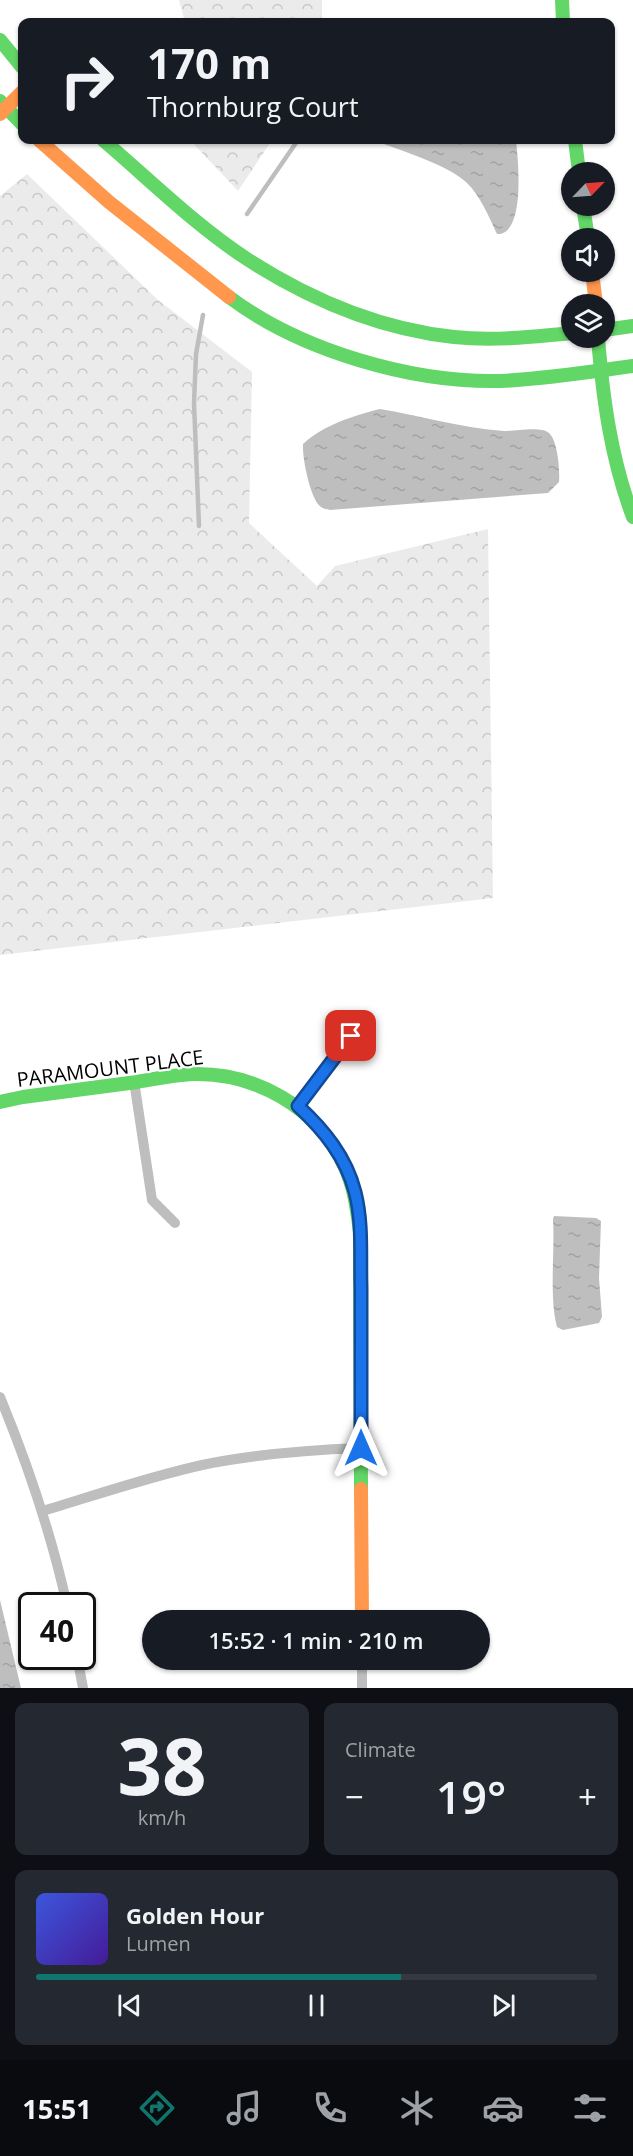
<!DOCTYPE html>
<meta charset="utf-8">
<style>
body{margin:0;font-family:"Open Sans",sans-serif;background:#242831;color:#f1f3f6;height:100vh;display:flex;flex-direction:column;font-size:22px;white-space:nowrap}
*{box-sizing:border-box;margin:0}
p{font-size:20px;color:#9ea1a6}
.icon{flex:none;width:33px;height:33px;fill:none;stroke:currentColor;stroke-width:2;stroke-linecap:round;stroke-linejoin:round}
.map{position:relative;height:1688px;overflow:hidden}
.details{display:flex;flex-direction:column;gap:15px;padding:15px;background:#0d0f14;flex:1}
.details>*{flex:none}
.top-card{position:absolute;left:18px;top:18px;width:597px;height:126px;border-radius:12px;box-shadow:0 2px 4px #0004;background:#171b24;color:#f1f3f6;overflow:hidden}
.needle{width:39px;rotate:65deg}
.tools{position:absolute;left:561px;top:162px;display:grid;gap:12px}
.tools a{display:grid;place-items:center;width:54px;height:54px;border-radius:50%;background:#171b24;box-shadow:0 2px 4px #0004;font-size:30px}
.speed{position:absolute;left:18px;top:1592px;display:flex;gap:12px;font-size:30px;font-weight:700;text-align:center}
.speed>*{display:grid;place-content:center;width:78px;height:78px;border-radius:50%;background:#171b24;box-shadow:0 2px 4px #0004;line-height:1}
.speed .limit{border:3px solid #111;border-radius:9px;background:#fff;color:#111}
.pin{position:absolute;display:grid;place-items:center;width:51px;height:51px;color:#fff;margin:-26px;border-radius:12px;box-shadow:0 3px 9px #0006}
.me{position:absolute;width:66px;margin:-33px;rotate:0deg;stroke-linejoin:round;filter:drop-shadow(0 0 4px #0008)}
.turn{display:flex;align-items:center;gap:21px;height:126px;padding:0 30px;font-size:27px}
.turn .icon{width:78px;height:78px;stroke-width:2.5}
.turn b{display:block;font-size:42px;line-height:51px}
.big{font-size:45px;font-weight:600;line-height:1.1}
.details .widget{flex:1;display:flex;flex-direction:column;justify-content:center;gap:9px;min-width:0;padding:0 21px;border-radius:12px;background:#242831}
.details .dial{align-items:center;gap:0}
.dial b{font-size:78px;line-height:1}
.song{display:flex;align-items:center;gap:18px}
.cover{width:72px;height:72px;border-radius:9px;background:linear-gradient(135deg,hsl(230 70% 55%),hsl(260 70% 35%))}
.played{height:6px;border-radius:3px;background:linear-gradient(90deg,#0f766e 65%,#363941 65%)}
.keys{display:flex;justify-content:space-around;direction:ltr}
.heat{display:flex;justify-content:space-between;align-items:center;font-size:33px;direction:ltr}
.details .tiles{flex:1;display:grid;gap:15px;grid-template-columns:1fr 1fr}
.widget:last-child{grid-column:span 2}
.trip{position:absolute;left:142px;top:1610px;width:348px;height:60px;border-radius:30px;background:#171b24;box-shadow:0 2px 4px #0004;font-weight:600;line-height:60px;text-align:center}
.tab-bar{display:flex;height:96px;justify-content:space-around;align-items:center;background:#090b0e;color:#9ea1a6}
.tab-bar .icon{width:42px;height:42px}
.tab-bar .current{color:#0f766e}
.tab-bar b{font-size:27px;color:#f1f3f6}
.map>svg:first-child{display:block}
.forest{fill:url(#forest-crowns)}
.water{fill:url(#water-ripples)}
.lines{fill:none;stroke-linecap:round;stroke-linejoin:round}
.stream{stroke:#bebebe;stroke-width:4.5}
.street{stroke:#bebebe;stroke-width:10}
.fast{stroke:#63d668;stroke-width:14}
.slow{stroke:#ff974d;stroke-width:14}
.route-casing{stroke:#114b97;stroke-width:15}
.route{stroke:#1a73e8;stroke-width:10}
.labels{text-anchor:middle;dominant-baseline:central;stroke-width:4.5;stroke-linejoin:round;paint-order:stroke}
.street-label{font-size:20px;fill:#000;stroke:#fff}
</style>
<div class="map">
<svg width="633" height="1688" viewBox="0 0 633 1688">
<defs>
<pattern id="forest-crowns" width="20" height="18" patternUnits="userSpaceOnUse" patternTransform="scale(1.5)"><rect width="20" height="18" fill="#ebebeb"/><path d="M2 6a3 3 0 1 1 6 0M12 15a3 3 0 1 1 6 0" fill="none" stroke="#c8c8c8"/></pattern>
<pattern id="water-ripples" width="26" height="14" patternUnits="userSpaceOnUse" patternTransform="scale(1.5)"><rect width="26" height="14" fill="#bebebe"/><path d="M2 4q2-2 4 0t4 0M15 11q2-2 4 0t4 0" fill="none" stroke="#a2a2a2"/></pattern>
</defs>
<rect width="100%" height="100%" fill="#fff"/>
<!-- forest -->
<g class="forest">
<path d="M179,0H322V22H185Z"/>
<path d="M190,140H272L238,191Z"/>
<path d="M27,174L158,300L252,372L249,523L317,586L335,566L488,529L493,898L0,955V196Z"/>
</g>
<!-- water -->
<g class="water">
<path d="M373,140H516C518,159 526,235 497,234C489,217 480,195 466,182C446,164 399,150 373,140Z"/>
<path d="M380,409C422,416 461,428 504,431C515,431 542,426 549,433C558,441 560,471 559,482L548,493L330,510C327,509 324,509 321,507C310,499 302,457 303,444C324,425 352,416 380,409Z"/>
<path d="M554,1216L596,1218L601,1221L599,1278L602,1317L599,1323L563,1330L557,1327C549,1297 555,1251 553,1219Z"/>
<path d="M0,1600L21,1688H0Z"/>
</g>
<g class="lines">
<!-- stream -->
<g class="stream">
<path d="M247,214L298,140"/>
<path d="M199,526L194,403L196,354L203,315"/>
</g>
<!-- street -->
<g class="street">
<path d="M134,1081L152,1200L175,1223"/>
<path d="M298,1106L365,1018"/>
<path d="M0,1397C28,1465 51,1533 67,1605"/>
<path d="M43,1511C96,1495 148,1477 202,1465C255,1454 308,1450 361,1448"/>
<path d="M77,1656L83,1688"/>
<path d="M362,1659V1688"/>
</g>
<!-- fast -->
<g class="fast">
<path d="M562,0L563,22"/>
<path d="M0,40L22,67"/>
<path d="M0,101L22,124"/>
<path d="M103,140C150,180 195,225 247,259C309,299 380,329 454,337C493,341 533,337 572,333"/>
<path d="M575,140L579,172"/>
<path d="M583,206L588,238"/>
<path d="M229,297C301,351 412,383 501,381C545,379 589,372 633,366"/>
<path d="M604,330L633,326"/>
<path d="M598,338C603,399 611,459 633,517"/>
<path d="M0,1102L23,1097C61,1092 99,1087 137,1082C155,1079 173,1075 192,1074C255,1072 317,1107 344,1165C354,1186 357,1209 360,1232L361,1489"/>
</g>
<!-- slow -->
<g class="slow">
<path d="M0,114L22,92"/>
<path d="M39,140L109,202L229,297"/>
<path d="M592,272L596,304"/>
<path d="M361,1489L362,1620"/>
</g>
</g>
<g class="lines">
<!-- route casing -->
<g class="route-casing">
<path id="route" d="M351,1036L298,1106C324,1130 346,1157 355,1192C363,1223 360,1256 361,1288C361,1341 361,1395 361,1448"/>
</g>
<!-- route -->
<use href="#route" class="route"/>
</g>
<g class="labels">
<!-- street labels -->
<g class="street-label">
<text transform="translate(110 1068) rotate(-7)">PARAMOUNT PLACE</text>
</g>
</g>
</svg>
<div class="tools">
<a><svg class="needle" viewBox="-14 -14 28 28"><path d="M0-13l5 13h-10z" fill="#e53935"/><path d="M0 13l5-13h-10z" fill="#9ea1a6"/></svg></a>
<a><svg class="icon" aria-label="sound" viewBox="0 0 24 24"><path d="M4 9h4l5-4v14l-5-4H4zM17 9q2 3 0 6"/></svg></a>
<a><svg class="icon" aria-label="layers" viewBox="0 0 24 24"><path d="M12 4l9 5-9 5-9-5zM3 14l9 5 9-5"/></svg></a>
</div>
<div class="speed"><div class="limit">40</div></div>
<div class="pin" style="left:351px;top:1036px;background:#d93025"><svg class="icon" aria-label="arrive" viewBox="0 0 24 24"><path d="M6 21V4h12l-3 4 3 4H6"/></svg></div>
<svg class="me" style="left:361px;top:1448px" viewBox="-20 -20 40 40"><path d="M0-17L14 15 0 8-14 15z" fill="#1a73e8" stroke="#fff" stroke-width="4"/></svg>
<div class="trip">15:52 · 1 min · 210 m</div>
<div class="top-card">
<div class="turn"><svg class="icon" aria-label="right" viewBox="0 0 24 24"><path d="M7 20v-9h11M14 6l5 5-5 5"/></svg><div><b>170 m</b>Thornburg Court</div></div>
</div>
</div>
<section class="details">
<div class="tiles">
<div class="widget dial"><b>38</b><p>km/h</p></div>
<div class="widget"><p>Climate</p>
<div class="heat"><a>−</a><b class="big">19°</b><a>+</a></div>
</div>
<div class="widget">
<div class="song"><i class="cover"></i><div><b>Golden Hour</b><p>Lumen</p></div></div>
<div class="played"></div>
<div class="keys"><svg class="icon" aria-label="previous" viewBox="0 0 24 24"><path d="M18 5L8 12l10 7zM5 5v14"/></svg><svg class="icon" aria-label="pause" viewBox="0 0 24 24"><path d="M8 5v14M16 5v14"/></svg><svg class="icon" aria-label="next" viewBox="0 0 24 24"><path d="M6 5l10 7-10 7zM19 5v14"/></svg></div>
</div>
</div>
</section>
<nav class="tab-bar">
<b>15:51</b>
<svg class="icon current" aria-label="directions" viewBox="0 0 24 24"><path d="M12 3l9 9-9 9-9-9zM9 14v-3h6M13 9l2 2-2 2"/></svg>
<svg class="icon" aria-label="music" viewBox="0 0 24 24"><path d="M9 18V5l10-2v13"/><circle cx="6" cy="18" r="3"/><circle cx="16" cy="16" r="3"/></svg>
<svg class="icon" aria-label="phone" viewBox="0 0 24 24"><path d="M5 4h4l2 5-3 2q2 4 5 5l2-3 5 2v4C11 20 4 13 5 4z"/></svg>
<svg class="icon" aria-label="climate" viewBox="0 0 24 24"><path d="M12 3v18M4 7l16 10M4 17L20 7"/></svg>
<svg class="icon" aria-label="car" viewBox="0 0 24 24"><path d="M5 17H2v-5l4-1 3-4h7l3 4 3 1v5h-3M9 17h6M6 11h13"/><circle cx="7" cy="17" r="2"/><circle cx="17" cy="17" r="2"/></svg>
<svg class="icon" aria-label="filters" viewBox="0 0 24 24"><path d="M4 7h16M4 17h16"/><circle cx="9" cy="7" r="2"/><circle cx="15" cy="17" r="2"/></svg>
</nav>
